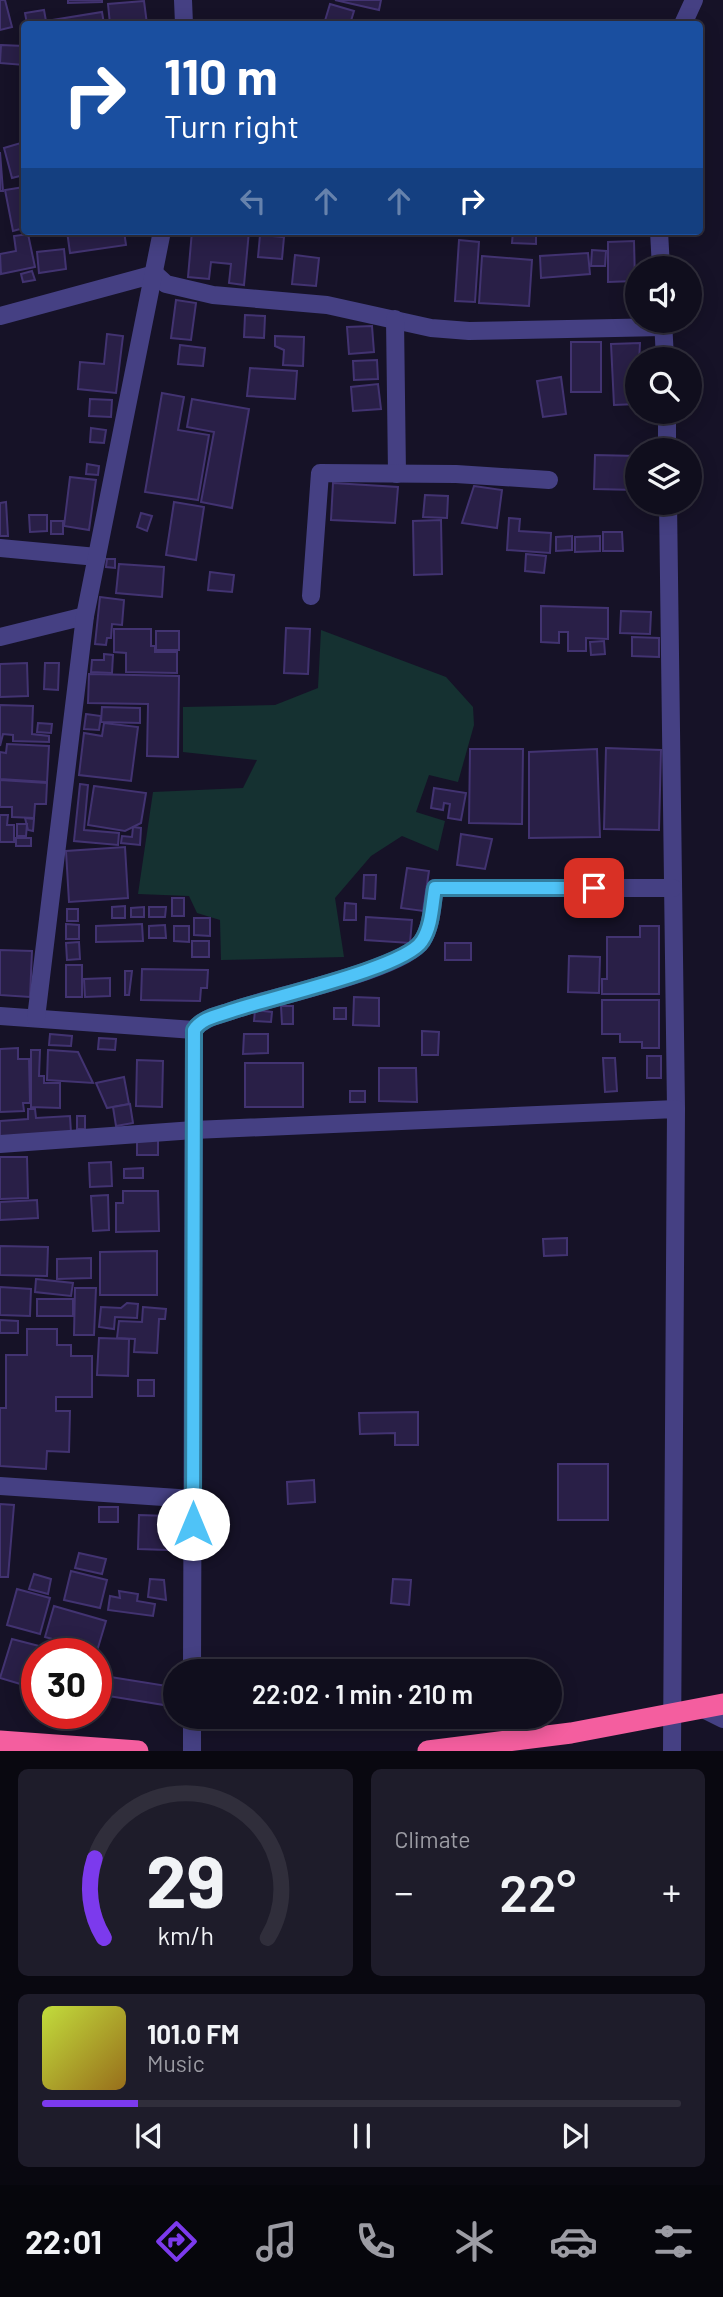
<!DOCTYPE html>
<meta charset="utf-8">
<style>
body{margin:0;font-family:Barlow,sans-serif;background:#1e1c2a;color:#f1f3f6;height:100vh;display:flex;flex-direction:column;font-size:26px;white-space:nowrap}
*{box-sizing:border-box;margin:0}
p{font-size:23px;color:#9c9ca4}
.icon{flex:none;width:38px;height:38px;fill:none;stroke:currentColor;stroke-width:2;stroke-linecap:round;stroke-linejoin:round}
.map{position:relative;height:1751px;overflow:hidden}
.side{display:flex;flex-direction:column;gap:18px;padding:18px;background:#090810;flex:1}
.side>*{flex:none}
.top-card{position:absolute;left:21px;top:21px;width:682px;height:214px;border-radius:7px;box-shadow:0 4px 18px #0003,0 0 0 2px #302e3b;background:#1a4fa0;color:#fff;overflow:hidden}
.tools{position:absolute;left:625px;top:256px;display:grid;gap:14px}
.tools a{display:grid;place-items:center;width:77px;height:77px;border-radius:50%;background:#100e1d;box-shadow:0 4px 18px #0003,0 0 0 2px #302e3b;font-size:35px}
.speed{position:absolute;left:21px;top:1638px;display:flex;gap:14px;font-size:35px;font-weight:700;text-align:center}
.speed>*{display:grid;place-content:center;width:91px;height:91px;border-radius:50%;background:#100e1d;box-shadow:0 4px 18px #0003,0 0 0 2px #302e3b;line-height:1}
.speed .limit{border:10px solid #d22;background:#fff;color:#111}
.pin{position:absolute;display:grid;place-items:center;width:60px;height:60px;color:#fff;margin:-30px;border-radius:14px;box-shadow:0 4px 10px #0006}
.me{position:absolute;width:77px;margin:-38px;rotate:0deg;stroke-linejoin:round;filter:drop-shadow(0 0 5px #0008)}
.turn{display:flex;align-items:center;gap:24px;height:147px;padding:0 28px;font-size:32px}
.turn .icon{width:91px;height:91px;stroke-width:2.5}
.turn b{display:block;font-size:49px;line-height:60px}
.lanes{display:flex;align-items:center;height:66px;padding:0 28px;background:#0003;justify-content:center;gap:35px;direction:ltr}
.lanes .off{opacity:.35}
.big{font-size:52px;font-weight:600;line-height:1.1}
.side .card{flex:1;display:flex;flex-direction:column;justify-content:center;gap:10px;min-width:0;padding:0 24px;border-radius:10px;background:#1e1c2a}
.side .dial{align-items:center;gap:0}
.dial svg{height:182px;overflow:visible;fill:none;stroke:#302e3b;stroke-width:7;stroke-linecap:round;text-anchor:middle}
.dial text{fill:#f1f3f6;stroke:none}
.song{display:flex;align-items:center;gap:21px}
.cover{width:84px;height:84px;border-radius:10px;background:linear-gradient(135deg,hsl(70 70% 55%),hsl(40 70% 35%))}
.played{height:7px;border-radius:4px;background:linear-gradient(90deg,#7c3aed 15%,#302e3b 15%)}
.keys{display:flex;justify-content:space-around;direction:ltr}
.heat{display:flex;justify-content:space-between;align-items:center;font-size:38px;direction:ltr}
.side .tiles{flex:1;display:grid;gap:18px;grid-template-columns:1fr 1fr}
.card:last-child{grid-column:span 2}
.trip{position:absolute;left:163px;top:1659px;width:399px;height:70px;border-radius:35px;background:#100e1d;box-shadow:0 4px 18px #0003,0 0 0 2px #302e3b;font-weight:600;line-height:70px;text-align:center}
.tabs{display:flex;height:112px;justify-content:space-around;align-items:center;background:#06060c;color:#9c9ca4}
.tabs .icon{width:49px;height:49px}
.tabs .selected{color:#7c3aed}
.tabs b{font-size:32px;color:#f1f3f6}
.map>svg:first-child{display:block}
.green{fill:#153131}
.building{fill:#291f47;stroke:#423371;stroke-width:2}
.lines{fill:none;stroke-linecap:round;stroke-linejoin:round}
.street{stroke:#454083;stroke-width:18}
.highway{stroke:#f45e9f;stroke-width:21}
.route-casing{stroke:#337fa1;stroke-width:18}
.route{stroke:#4fc3f7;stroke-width:12}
</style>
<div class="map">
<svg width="723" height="1751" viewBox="0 0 723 1751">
<rect width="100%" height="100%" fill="#161227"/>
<!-- green -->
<path class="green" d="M321,630L446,677L473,707L474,725L458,782L429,775L416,812L445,821L438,851L402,836L371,856L335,898L344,957L221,960L220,920L197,913L189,896L138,894L153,792L243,788L257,760L183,752V707L275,705L318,688Z"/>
<!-- building -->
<g class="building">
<path d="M0,0H5L12,27L0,30Z"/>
<path d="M68,0H102V2L68,3Z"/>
<path d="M335,0H381L379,10Z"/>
<path d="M144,1L147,24H110L108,4Z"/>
<path d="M330,4L354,11L350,24H324Z"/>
<path d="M44,10L46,21L102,12L104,24H27L25,13Z"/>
<path d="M1,45L24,46V65L0,63Z"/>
<path d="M24,142V175L12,178L4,148Z"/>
<path d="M0,152L3,191H0Z"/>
<path d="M24,187V228L13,231L5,190Z"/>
<path d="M67,231H124L126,245L70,253Z"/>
<path d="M192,231H249L244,285L229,283L231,264L211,262L209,279L188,277Z"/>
<path d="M513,231H536V244L512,243Z"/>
<path d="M28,234L35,267L1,274L0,254L16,251L14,236Z"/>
<path d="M260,235L284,237L282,259L258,257Z"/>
<path d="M459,240L479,242L475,302L455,301Z"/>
<path d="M634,241L635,281L608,282V242Z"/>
<path d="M64,249L66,269L39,273L37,252Z"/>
<path d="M592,250L606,251L605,266H591Z"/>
<path d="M588,253L590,274L541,278L540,256Z"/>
<path d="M295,255L319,258L316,286L292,284Z"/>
<path d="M482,256L532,260L529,306L479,303Z"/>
<path d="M32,271L35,280L23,282L21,274Z"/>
<path d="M176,300L196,303L191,340L171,338Z"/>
<path d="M245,315L265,316L264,338L244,337Z"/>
<path d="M372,326L374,352L349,354L347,327Z"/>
<path d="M107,334L123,336L116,393L78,389L80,362L104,364Z"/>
<path d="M275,336L304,337L303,366L283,365L284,350L275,346Z"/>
<rect x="571" y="342" width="30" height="50"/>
<path d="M640,343L637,404L614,405L611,344Z"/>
<path d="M180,345L205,348L203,366L178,364Z"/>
<path d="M377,360L378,379L354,380L353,361Z"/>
<path d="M250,368L297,371L295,399L247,396Z"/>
<path d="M561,377L566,414L543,417L537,381Z"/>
<path d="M378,384L381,409L353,411L351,387Z"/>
<path d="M162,393L184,397L178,430L209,435L198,500L145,492Z"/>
<path d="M90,399L112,400L111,417L89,416Z"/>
<path d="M192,399L249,409L232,508L201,502L214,432L187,427Z"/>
<path d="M91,428L106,430L104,443L90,442Z"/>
<path d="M595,455L637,456V490L594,489Z"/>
<path d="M87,464L99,466L98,475L86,474Z"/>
<path d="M70,477L96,480L89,530L64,526Z"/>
<path d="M333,483L398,487L395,523L331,520Z"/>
<path d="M474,486L502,490L497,528L462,523Z"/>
<path d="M425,495L448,496L447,518L423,517Z"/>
<path d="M6,502L8,536H0V503Z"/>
<path d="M174,502L204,507L196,560L166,555Z"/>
<path d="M141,513L152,516L147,531L137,527Z"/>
<path d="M29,515H47V531L30,532Z"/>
<path d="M509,518L520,519L519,531L551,533L550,553L507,550Z"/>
<path d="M441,520L442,574L414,575L413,521Z"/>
<rect x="51" y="521" width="12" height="13"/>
<path d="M603,532H622L623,551H603Z"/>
<path d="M572,536V550L556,551V537Z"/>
<path d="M600,536V551L575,552V537Z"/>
<path d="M526,554L546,556L544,573L525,571Z"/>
<path d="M107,559H115V568L106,567Z"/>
<path d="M119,564L164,567L162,597L116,593Z"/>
<path d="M210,572L234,575L232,592L208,590Z"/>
<path d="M100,597L124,600L122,625L112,624L111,638H107L106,645L95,644Z"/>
<path d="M541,606L608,608V639L586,638V651H568V632H559V643L541,642Z"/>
<path d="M621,611L651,612L650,634L620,633Z"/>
<path d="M286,628L310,629L308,674L284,673Z"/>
<path d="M114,629H151V646H155V652H177V673L126,672V653L114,652Z"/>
<rect x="156" y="631" width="23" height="19"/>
<path d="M632,637L659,638V657L632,656Z"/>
<path d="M604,641L605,654L591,655L590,642Z"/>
<path d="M104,654L113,655L112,673L91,672L92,660H104Z"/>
<path d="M27,663L28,696L0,697V664Z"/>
<path d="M45,663H59L58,690L44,689Z"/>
<path d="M89,674L179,676L178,757L147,756L148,704L88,703Z"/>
<path d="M0,705L33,706L32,734L49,736V742L13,741V735L3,734L0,746Z"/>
<path d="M102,707L140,708V723L101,722Z"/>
<path d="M86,714L101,716L99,730L84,729Z"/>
<path d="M38,723L52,724L51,733L37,732Z"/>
<path d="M104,723L138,727L131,781L79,775L84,733L102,736Z"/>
<path d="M7,744L49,746L47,782L0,779V752L6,753Z"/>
<path d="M606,748L661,750L659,830L604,829Z"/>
<path d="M470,749H523L522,824L469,823Z"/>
<path d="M597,749L600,837L529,838V752Z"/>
<path d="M0,780L47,783L46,804H35L34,818L12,817V807H0Z"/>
<path d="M80,784L88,785L84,830L119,833L118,845L74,841Z"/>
<path d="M94,786L146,793L141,823L125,831L88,825Z"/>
<path d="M434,788L466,793L461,820L448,818L450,804L444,803L443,810L431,808Z"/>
<path d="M0,815H8L7,825H14V842H0Z"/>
<path d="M25,818L34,819L33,831L28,830Z"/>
<path d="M17,824H27L26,836H17Z"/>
<path d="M133,827L141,828L140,845L121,843L122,836L132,837Z"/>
<path d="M461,834L492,839L485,869L457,865Z"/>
<rect x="16" y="838" width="15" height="8"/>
<path d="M125,847L128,898L69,902L66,851Z"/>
<path d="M407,868L429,871L423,911L401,908Z"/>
<path d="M364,875H376L375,899L363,898Z"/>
<rect x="172" y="898" width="12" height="18"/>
<path d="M345,903L356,904V920H344Z"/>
<path d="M125,906V918H112V907Z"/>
<path d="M144,907V917H131V908Z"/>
<path d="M149,907H166L165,917H149Z"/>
<rect x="67" y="909" width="11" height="12"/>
<path d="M366,917L412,920L410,943L365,940Z"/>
<path d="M194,918H210V936L194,935Z"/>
<path d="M66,924L79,925V939H66Z"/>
<path d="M142,924L143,941L96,942V926Z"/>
<path d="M165,925L166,938H149V926Z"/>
<path d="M174,926H189V942L174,941Z"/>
<path d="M640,926H659V994H602V979H607V937H640Z"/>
<rect x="192" y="941" width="17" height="16"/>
<path d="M79,942L80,959L67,960L66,943Z"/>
<rect x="445" y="943" width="26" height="17"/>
<path d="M0,950L32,951L30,997L0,995Z"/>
<path d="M569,956L600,957L599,993L568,992Z"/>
<rect x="66" y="965" width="16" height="32"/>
<path d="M142,969L208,970L207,988H201L200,1001L141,1000Z"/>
<path d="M125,971H132L129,995H125Z"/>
<path d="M110,978V996L85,997L84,979Z"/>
<path d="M354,997L379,998V1026L353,1025Z"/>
<path d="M602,1000H659V1048H642V1042H620V1034H602Z"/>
<path d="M281,1006H293V1024H282Z"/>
<rect x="334" y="1008" width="12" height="11"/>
<path d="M255,1010L272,1012L271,1022L254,1021Z"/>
<path d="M422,1031L439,1032L438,1055H422Z"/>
<path d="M50,1034L72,1036L71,1046L49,1045Z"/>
<path d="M244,1034H268V1053L243,1054Z"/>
<path d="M99,1038L116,1039L115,1050L98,1049Z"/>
<path d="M18,1048V1059H29L30,1103H23L24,1111L0,1112V1049Z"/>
<path d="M31,1050H40L39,1076H44V1083H60V1108L31,1107Z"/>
<path d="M48,1050L78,1052L93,1083L47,1080Z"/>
<rect x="647" y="1056" width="14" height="22"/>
<path d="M603,1058H615L617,1091L605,1092Z"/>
<path d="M137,1060L163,1061L162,1107L136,1106Z"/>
<rect x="245" y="1063" width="58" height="44"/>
<path d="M379,1068H416L417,1102L379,1101Z"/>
<path d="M124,1077L129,1104L107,1108L96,1083Z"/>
<rect x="350" y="1091" width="15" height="11"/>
<path d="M130,1104L133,1123L116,1126L113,1107Z"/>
<path d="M28,1109H35L36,1118L70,1116L71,1133L0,1138V1121L28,1119Z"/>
<rect x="77" y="1116" width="8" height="13"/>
<rect x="137" y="1140" width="21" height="15"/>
<path d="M0,1157H27L28,1198L0,1199Z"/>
<path d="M111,1162L112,1186L90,1187L89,1163Z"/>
<path d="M143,1168V1178H124V1169Z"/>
<path d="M123,1191H158L159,1231L116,1232V1203H123Z"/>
<path d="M108,1195L109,1230L93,1231L91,1196Z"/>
<path d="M37,1200L38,1218L0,1220V1202Z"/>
<path d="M567,1238V1255L544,1256L543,1239Z"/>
<path d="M0,1246L48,1247L47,1276L0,1275Z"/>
<path d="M157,1251V1295H100V1252Z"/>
<path d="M91,1258V1278L57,1279V1259Z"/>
<path d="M36,1279L73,1283L71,1296L35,1292Z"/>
<path d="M0,1287L31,1289L30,1316L0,1315Z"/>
<path d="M75,1288H96L94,1335H74Z"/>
<rect x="37" y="1299" width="36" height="17"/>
<path d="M127,1303L138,1304L137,1318L115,1317L114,1329L99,1327L101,1307L121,1308Z"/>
<path d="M143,1307L166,1309L165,1319H159L157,1353L134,1352L135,1339L117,1338L119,1321L142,1322Z"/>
<path d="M0,1320L18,1321V1333H0Z"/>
<path d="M27,1329H57V1345H71V1356H92V1397H56V1411H70L69,1452L47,1451L46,1469L0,1466V1408H6V1355H27Z"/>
<path d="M99,1338L129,1339L128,1376L97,1375Z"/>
<rect x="138" y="1380" width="16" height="16"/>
<path d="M418,1412V1445H395V1433L360,1434L359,1413Z"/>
<rect x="558" y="1464" width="50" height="56"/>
<path d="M314,1480L315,1502L288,1504L287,1482Z"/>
<path d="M0,1504L14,1505L8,1577H0Z"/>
<rect x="99" y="1507" width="19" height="15"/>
<path d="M139,1515L168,1516L167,1550L138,1549Z"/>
<path d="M79,1553L106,1559L102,1574L75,1568Z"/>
<path d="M71,1571L107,1580L100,1608L64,1600Z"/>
<path d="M34,1574L51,1579L48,1594L29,1589Z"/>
<path d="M150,1579L164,1580L166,1600L148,1597Z"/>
<path d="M393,1579L411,1580L409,1605L391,1603Z"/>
<path d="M17,1589L50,1598L40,1634L7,1625Z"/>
<path d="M119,1591L138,1594L137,1601L155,1604L153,1616L108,1610L110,1596L120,1598Z"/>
<path d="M54,1606L106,1621L97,1651L45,1637Z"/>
<path d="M12,1639L39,1646L27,1686L0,1678Z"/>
<path d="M98,1675L167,1686L164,1705L96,1694Z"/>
<path d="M255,1717H266V1728H256Z"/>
</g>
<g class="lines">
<!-- street -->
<g class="street">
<path d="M183,0L184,24"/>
<path d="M683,24L694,0"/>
<path d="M659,231L661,268"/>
<path d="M0,316L155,274L166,284L213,295L327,305L431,328L469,331L663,327"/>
<path d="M395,319L397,474"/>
<path d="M663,320L665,359"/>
<path d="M667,411V450"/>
<path d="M668,502L676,1109"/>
<path d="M0,548L97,557"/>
<path d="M311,596L320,473L456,474L549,480"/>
<path d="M0,637L85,616"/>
<path d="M0,1016L194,1030C202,1018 217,1016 231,1011C269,997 403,970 422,941C432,926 432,905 435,888H673"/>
<path d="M36,1018L85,616L162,231"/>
<path d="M0,1144L194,1130L676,1109L672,1751"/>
<path d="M0,1486L193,1499"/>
<path d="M192,1671L194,1030"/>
<path d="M703,1709L723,1719"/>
<path d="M192,1751V1717"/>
</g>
<!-- highway -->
<g class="highway">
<path d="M0,1741L138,1751"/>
<path d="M428,1751L571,1733L723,1704"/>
</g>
</g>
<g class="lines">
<!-- route casing -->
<g class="route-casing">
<path id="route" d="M193,1524L194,1030C202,1018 217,1016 231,1011C268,998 405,968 422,941C432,926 432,905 435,888H594"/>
</g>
<!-- route -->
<use href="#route" class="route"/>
</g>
</svg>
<div class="tools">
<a><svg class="icon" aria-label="sound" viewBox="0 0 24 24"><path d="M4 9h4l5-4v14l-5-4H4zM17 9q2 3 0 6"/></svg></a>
<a><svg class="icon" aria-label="search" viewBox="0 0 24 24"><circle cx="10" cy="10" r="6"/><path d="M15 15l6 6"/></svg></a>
<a><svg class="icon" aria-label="layers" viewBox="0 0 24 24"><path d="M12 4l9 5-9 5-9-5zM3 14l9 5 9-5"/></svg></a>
</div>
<div class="speed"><div class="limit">30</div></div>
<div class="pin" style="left:594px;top:888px;background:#d93025"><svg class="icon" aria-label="arrive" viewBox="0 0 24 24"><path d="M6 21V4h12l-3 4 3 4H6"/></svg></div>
<svg class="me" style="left:193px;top:1524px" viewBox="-20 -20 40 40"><circle r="19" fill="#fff"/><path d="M0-13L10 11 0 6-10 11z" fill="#4fc3f7"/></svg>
<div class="trip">22:02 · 1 min · 210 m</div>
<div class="top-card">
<div class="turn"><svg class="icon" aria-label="right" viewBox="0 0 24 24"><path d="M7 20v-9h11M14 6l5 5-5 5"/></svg><div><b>110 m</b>Turn right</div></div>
<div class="lanes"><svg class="icon off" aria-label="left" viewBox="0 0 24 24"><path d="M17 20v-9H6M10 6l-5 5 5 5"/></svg><svg class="icon off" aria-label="ahead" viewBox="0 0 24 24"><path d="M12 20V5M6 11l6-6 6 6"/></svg><svg class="icon off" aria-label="ahead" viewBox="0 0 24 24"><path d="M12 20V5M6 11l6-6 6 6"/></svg><svg class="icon" aria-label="right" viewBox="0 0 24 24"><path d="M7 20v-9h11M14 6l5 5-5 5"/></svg></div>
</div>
</div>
<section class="side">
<div class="tiles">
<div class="card dial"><svg viewBox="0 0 100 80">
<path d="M14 69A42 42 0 1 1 86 69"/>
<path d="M14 69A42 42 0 0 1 10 34" stroke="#7c3aed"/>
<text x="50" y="56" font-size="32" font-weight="700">29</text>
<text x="50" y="72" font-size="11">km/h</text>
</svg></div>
<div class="card"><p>Climate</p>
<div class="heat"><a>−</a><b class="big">22°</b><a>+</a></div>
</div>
<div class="card">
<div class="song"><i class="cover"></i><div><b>101.0 FM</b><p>Music</p></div></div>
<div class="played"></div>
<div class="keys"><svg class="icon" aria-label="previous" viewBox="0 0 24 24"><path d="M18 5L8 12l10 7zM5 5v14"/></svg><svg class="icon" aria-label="pause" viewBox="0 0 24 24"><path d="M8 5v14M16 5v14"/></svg><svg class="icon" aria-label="next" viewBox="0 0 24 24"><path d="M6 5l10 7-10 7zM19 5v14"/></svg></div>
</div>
</div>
</section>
<nav class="tabs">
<b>22:01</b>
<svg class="icon selected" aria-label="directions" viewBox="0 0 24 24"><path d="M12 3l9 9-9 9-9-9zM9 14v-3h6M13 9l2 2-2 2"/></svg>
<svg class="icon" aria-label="music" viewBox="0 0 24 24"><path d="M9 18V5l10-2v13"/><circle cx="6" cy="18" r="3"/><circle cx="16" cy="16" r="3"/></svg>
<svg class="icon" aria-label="phone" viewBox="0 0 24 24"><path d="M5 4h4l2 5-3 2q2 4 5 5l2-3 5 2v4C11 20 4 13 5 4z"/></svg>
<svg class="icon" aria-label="climate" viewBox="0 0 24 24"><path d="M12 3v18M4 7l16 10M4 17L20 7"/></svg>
<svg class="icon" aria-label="car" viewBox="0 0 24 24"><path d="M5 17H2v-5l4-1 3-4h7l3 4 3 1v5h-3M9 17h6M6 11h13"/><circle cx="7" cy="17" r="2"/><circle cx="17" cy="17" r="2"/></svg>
<svg class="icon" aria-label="filters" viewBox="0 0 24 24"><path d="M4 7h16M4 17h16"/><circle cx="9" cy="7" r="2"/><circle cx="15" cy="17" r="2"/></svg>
</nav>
